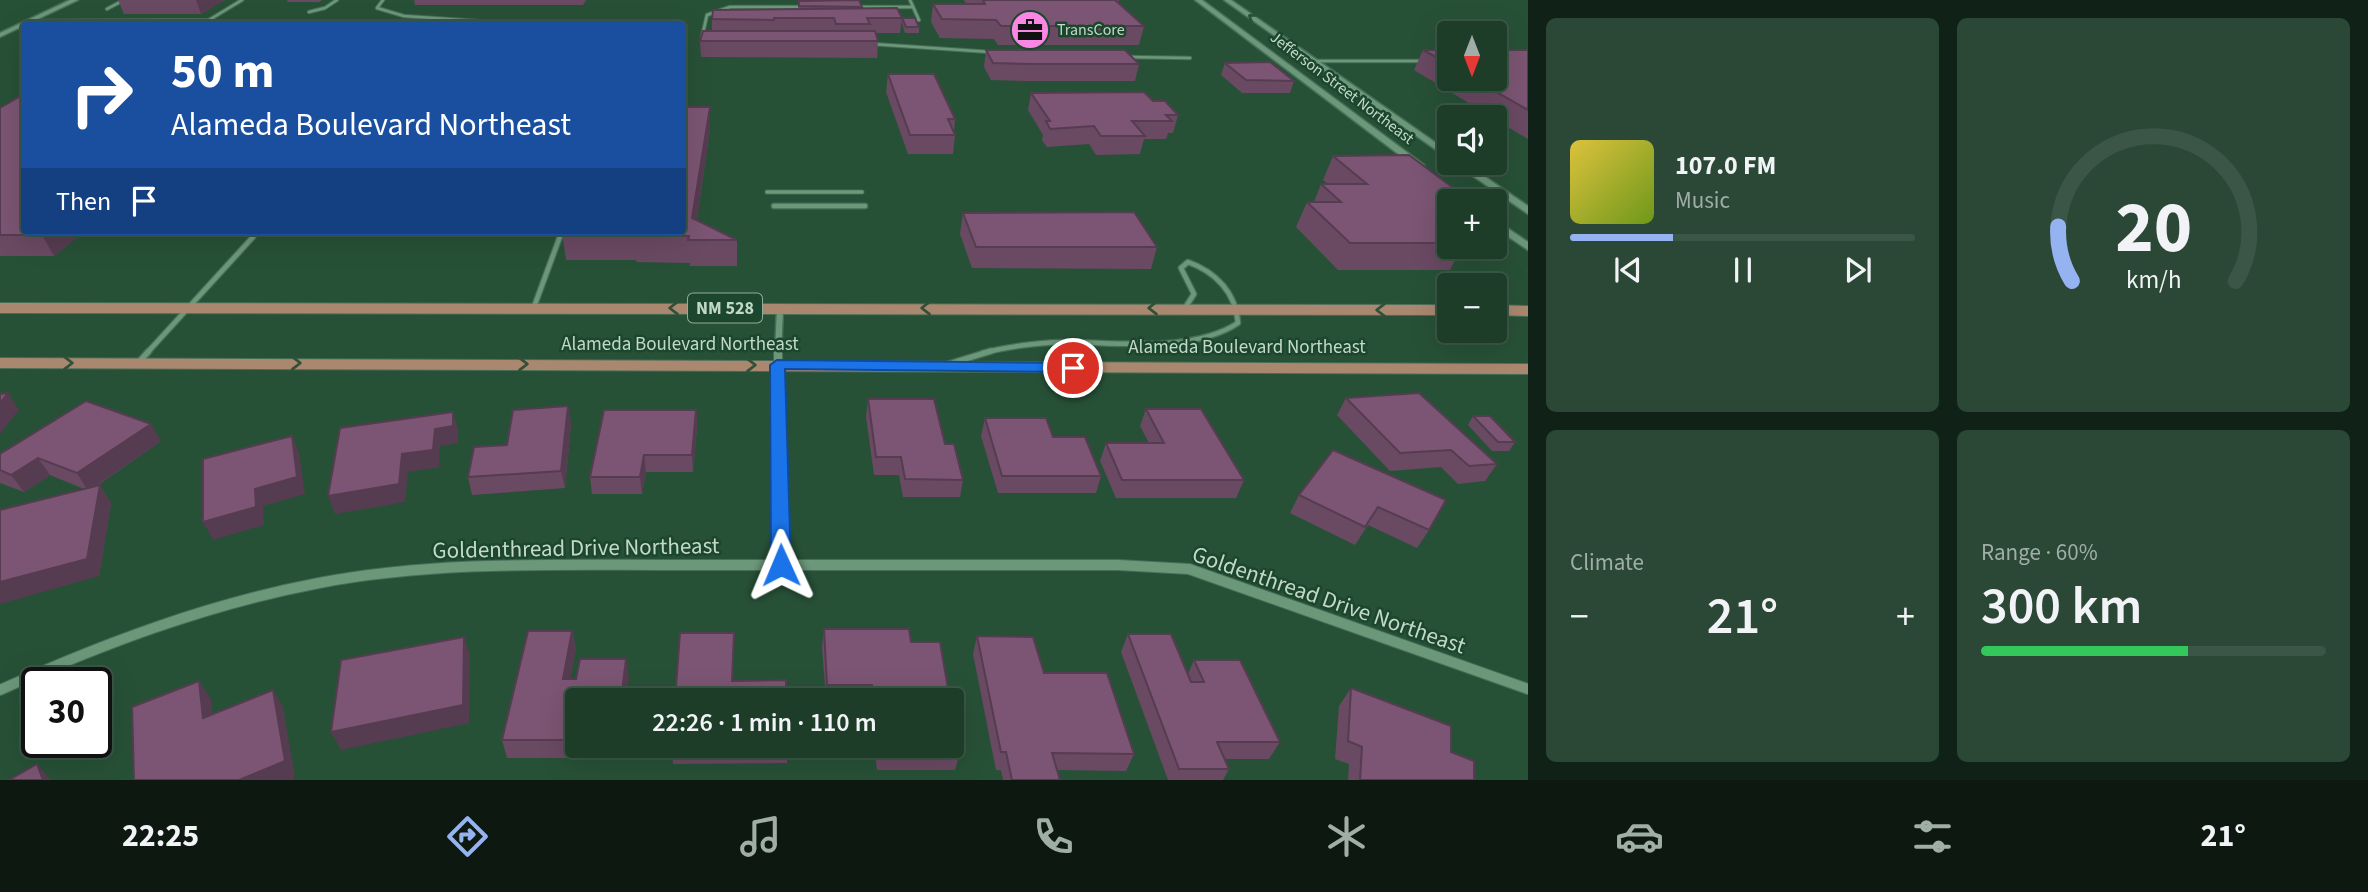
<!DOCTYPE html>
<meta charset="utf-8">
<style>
body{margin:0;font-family:"Source Sans 3",sans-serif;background:#2a4835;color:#f1f3f6;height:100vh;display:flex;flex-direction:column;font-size:26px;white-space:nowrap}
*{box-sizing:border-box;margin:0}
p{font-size:23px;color:#a0aea8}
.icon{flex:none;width:38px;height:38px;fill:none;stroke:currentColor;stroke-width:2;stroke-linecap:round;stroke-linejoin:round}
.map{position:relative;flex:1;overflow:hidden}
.details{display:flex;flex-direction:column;gap:18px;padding:18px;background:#102217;width:840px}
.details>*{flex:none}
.hud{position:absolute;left:21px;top:21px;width:665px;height:214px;border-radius:7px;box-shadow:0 7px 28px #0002,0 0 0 2px #3b5646;background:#1a4fa0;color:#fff;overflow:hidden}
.needle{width:46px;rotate:180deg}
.fabs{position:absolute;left:1437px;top:21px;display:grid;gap:14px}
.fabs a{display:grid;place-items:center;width:70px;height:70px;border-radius:7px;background:#1d3d29;box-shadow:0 7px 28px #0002,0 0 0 2px #3b5646;font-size:35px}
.speed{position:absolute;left:21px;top:667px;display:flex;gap:14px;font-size:35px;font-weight:700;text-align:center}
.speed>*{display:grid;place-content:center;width:91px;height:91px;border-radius:50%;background:#1d3d29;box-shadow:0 7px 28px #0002,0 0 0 2px #3b5646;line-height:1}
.speed .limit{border:4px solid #111;border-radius:10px;background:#fff;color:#111}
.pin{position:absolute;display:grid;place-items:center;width:60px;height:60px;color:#fff;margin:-30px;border:4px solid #fff;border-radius:50%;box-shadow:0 2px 7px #0007}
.me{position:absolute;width:77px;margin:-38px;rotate:359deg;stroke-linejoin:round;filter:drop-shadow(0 0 5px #0008)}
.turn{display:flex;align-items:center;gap:24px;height:147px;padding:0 35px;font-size:32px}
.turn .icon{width:91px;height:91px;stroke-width:2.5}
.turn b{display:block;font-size:49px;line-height:60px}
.then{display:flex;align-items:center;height:66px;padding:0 35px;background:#0003;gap:14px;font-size:26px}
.big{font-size:52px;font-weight:600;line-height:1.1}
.details .widget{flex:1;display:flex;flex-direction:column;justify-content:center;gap:10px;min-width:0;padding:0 24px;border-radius:10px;background:#2a4835}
.details .dial{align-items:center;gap:0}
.dial svg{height:182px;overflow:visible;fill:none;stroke:#3b5646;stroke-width:7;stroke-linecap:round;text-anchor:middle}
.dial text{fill:#f1f3f6;stroke:none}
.song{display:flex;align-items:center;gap:21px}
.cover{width:84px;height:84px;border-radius:10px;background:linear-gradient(135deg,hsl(50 70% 55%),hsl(80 70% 35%))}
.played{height:7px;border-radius:4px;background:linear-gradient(90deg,#95b2f1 30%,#3b5646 30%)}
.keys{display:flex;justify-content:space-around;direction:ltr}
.heat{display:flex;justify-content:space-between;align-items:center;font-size:38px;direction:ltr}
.charge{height:10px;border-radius:5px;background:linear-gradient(90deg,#34c759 60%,#3b5646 0)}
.details .tiles{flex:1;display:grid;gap:18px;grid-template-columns:repeat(2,1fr)}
.trip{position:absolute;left:565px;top:688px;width:399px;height:70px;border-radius:7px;background:#1d3d29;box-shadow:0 7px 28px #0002,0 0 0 2px #3b5646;font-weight:600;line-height:70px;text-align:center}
.tabs{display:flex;height:112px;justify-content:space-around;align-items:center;background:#0c1810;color:#a0aea8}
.tabs .icon{width:49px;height:49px}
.tabs .on{color:#95b2f1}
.tabs b{font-size:32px;color:#f1f3f6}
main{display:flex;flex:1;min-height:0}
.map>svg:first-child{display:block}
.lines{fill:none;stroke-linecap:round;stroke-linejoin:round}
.service-far3-casing{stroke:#486e58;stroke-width:4.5}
.service-far2-casing{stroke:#486e58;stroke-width:5}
.service-far1-casing{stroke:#486e58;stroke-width:7}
.service-casing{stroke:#486e58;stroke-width:8}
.minor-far2-casing{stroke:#486e58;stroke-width:9}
.minor-far1-casing{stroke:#486e58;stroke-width:10}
.minor-casing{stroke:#486e58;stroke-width:12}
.tertiary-casing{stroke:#486e58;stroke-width:3}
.secondary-casing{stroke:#486e58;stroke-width:3}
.primary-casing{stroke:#486e58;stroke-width:2}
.service-far3{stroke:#6c987a;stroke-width:2.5}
.service-far2{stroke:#6c987a;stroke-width:3.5}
.service-far1{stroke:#6c987a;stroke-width:4.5}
.service{stroke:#6c987a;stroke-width:5}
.minor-far2{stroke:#6c987a;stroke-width:6}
.minor-far1{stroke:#6c987a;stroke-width:8}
.minor{stroke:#6c987a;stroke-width:10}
.tertiary{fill:#6c987a;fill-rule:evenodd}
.secondary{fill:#6c987a;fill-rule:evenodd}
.primary{fill:#aa876f;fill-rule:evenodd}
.wall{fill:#6a4963}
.shaded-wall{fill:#563c50}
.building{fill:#7b5573;stroke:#563c50;stroke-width:2}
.oneway{stroke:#285239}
.oneway2{stroke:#315037}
.route{fill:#1a73e8;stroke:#114b97;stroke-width:2}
.labels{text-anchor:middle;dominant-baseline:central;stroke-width:5;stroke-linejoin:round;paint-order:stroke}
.far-poi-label{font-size:16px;fill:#c2d9c8;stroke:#1c462d;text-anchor:start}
.far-street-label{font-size:16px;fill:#c2d9c8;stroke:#1c462d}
.shield{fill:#1c462d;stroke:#90ad9a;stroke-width:2}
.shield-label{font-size:18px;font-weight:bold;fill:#c2d9c8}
.street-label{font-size:19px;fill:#c2d9c8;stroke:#1c462d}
.near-street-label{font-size:23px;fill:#c2d9c8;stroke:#1c462d}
</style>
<main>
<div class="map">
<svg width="1528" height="780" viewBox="0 0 1528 780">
<rect width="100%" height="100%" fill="#275137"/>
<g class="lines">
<!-- service-far3 casing -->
<g class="service-far3-casing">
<g id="service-far3">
<path d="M383,0L377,8L404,16L521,24"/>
<path d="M910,0L919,20H912"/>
<path d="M857,7H913"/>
<path d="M107,9L124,0"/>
<path d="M309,12L325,8L337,0"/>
<path d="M31,21L209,20L242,0"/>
<path d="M702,37L707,15L730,7H806"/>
<path d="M872,44L991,52"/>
<path d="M1127,57L1190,58"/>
<path d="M1313,61H1425"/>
</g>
</g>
<!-- service-far2 casing -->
<g class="service-far2-casing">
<g id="service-far2">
<path d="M767,192H862"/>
<path d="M774,206H865"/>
</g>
</g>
<!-- service-far1 casing -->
<g class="service-far1-casing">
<g id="service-far1">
<path d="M774,206H865"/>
<path d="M534,307L562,231"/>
<path d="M147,353L253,237"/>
<path d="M983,353C1010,346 1036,343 1064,342C1116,342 1193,353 1238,323C1236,293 1216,272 1188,262L1181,268L1194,294L1185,308"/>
</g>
</g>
<!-- service casing -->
<g class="service-casing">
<g id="service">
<path d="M138,363L149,351"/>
<path d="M949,364L991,351"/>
</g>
</g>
<!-- minor-far2 casing -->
<g class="minor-far2-casing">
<path id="minor-far2" d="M778,353L780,308"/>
</g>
<!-- minor-far1 casing -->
<g class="minor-far1-casing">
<path id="minor-far1" d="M778,351L781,541"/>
</g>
<!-- minor casing -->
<g class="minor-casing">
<g id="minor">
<path d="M780,539L781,565"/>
<path d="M0,690C102,644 208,604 319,583C435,561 554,565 672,565C821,565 969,565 1118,565L1189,569L1528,689"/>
</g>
</g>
<!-- tertiary casing -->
<g class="tertiary-casing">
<path id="tertiary" d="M70,0H78L0,37V33Z"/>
</g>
<!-- secondary casing -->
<g class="secondary-casing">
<g id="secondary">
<path d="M1195,0H1202L1424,165V169H1418Z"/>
<path d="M1224,0H1231L1449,152V159Z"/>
<path d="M1454,163H1465L1528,206V214Z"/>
<path d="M1494,219L1528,242V250L1494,227Z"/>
</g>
</g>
<!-- primary casing -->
<g class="primary-casing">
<g id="primary">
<path d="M0,303L1449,305V315L0,313Z"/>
<path d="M1494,305L1528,306V316L1494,315Z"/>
<path d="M0,358L1528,364V374L0,368Z"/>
</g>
</g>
<!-- service-far3 -->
<use href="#service-far3" class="service-far3"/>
<!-- service-far2 -->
<use href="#service-far2" class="service-far2"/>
<!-- service-far1 -->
<use href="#service-far1" class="service-far1"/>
<!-- service -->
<use href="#service" class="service"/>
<!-- minor-far2 -->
<use href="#minor-far2" class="minor-far2"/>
<!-- minor-far1 -->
<use href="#minor-far1" class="minor-far1"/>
<!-- minor -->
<use href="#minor" class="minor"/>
<!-- tertiary -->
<use href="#tertiary" class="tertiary"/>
<!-- secondary -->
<use href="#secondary" class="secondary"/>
<!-- primary -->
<use href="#primary" class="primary"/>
</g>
<!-- wall -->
<g class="wall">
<path d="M118,0H225L201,14H124Z"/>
<path d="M287,0H322L319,2H288Z"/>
<path d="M414,0H586L583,5H415Z"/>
<path d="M964,0H1119L1118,3L1144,26L1139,45H998L994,39L940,38L931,22L933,4H966Z"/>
<path d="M799,1L862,7V9L902,18L900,33H876L878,41L877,58L701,57L700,41L712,31V19L798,9Z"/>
<path d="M902,18L919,27V33H905L902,23Z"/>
<path d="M986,50L1139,64L1135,81H1026L991,80L984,67Z"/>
<path d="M1423,50H1449V79H1494L1528,50V139L1494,119V117H1492L1414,70Z"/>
<path d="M1225,63L1294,81L1290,93H1242L1221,75Z"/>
<path d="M888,74L955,119L954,132L955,135L953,154H908L886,92Z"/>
<path d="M1031,93L1153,101L1178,115L1173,133H1168L1166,139H1144L1140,154L1096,155L1089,144L1047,147L1042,140L1043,135L1028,110Z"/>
<path d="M0,108L85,231L54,256H0Z"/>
<path d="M710,129L697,220L737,240V266H690V263L637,262L636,260H566L562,233Z"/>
<path d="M1333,156L1449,201V247H1480L1474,258H1456L1450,270H1338L1296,227L1307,202H1314L1321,184H1328L1323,180Z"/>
<path d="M963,213L1157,247L1151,269L972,268L960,234Z"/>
<path d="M1346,398L1497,464L1485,481L1458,484L1441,467L1390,471L1337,415Z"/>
<path d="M868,399L945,444L963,480L960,497H903L899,475H874L866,417Z"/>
<path d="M568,406L571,424L565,488L472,495L468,477L507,445Z"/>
<path d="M1146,409L1244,480L1236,498H1116L1100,461L1106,443H1149L1140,426Z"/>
<path d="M696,410L697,427L693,472H646L642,494H592L590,477Z"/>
<path d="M1473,416L1515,442L1509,451H1492L1468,425Z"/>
<path d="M985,418L1053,437L1101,476L1096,493H998L981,436Z"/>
<path d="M161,441L95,487L111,503L99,576L84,489L50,475L24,492L0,483V454Z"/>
<path d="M1333,450L1429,530L1417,548L1368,525L1355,545L1290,513L1299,495Z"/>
<path d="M824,629L911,642L950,700H826L822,647Z"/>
<path d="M572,631L576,649L570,679L629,677L578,700V746H620L618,758H507L502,740Z"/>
<path d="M1128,634L1188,674L1194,660L1280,742L1269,759H1225L1229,769L1223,780H1168L1121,652Z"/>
<path d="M977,636L1044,673L1134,754L1126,771L1057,770L1060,780H1003L1001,770H996L973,654Z"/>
<path d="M1351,688L1451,752L1474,780H1348L1349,764L1335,759L1339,706Z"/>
<path d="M671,746H788L787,763L673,764Z"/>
<path d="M874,746H952L960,752L955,770H877Z"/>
</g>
<!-- shaded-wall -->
<g class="shaded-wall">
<path d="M196,0H225L201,14Z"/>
<path d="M710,107V129L694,240L692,218Z"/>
<path d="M47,231H85L54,256L42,235Z"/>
<path d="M8,393L19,410L0,434V403Z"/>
<path d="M568,406L571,424L565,488L561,471Z"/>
<path d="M696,410L697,427L693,472L692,455Z"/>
<path d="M453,412L458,429V443L440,446L439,467L408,472L405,502L335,514L328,496L402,454L435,429Z"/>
<path d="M151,424L161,441L88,491L77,473Z"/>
<path d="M292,436L299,453L305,494L263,506L264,525L213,540L203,522Z"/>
<path d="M644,455L646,472L642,494L640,477Z"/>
<path d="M38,458L50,475L24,492L11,475Z"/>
<path d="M100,485L111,503L99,576L0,604V582Z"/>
<path d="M572,631L576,649L567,697L563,679Z"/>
<path d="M734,633V651L733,699L732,681Z"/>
<path d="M464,637L470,655L469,723L341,750L331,732Z"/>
<path d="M626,659L629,677L626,700H621Z"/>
<path d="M199,681L211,699L215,735L203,718Z"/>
<path d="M273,690L283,707L295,778L291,780H239Z"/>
<path d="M616,746H620L618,758Z"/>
<path d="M37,764L51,780H43Z"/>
</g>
<!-- building -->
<g class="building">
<path d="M859,0L862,7L799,6V1Z"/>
<path d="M983,0H1115L1144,26H1001L996,20L942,19L933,4H985Z"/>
<path d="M897,8L902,18H867L870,24H836L834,18H774V20L712,19L713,10Z"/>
<path d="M902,18H915L919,27H906Z"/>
<path d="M155,20L320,21L315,24H148Z"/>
<path d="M703,31H875L878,41H700Z"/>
<path d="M986,50H1125L1139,64H1029L993,63Z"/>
<path d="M1423,50H1449V64Z"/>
<path d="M1494,50H1528V110L1474,79H1494Z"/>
<path d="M1270,62L1294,81L1246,80L1225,63Z"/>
<path d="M888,74H934L955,119H948L955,135H910Z"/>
<path d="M1144,92L1153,101H1165L1178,115H1166L1172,121H1132L1145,136H1101L1094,126L1050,129L1046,121H1050L1031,93Z"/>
<path d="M24,94V231H47L42,235H0V108Z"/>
<path d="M682,107H710L692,218L737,240H688L689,236H634L635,233H562L563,231H682Z"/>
<path d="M1409,155L1471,201H1449V243H1350L1307,202H1341L1321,184H1367L1333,156Z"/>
<path d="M1134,212L1157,247H976L963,213Z"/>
<path d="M8,393L0,403V394Z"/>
<path d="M1419,393L1497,464L1469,466L1451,450L1400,453L1346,398Z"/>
<path d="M868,399H934L945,444H954L963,480L905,479L901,457H876Z"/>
<path d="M86,401L151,424L77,473L38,458L11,475L0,470V454Z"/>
<path d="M568,406L561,471L468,477L474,447L507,445L513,410Z"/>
<path d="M1146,409H1201L1244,480H1122L1106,443H1164Z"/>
<path d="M604,410H696L692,455H644L640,477H590Z"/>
<path d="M453,412V426L435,429L433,450L402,454L399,484L328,496L340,428Z"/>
<path d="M1473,416H1490L1515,442H1498Z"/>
<path d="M985,418H1046L1053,437H1085L1101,476H1002Z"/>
<path d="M292,436L297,477L255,489L256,507L203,522V459Z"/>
<path d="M1333,450L1446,500L1429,530L1378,507L1365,527L1299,495Z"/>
<path d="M100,485L87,559L0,582V510Z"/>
<path d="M824,629H909L911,642H940L950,700H873L872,685H827Z"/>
<path d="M528,631H572L563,679H576L580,659H626L621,700H578V740H502Z"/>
<path d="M680,633H734L732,681L786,680V700H675Z"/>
<path d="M1128,634H1171L1191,682H1204L1194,660H1240L1280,742H1217L1229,769H1179Z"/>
<path d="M977,636L1033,637L1044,673H1107L1134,754L1052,753L1060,780H1012L1006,752H1001Z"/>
<path d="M464,637L463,705L331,732L341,660Z"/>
<path d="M199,681L203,718L273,690L285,761L239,780H134L132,707Z"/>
<path d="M1351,688L1451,726V752L1474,761V780H1360L1362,747L1348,741Z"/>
<path d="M952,710L960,752H879V746H952Z"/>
<path d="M37,764L43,780H9Z"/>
</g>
<!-- one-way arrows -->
<defs><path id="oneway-chevron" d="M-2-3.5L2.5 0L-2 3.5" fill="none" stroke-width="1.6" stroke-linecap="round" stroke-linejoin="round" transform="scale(1.75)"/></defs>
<use class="oneway" href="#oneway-chevron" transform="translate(1253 18) rotate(-145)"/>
<g class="oneway2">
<use href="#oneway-chevron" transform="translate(674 308) rotate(-180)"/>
<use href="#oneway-chevron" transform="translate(926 308) rotate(-180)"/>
<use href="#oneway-chevron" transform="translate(1153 308) rotate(-180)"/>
<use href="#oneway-chevron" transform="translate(1381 310) rotate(-180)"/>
<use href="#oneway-chevron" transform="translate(68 363)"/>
<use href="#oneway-chevron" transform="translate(296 363)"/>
<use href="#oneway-chevron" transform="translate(523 364)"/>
<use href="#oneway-chevron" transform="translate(751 365)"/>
</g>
<!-- route -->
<path class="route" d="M777,360L1073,363L1081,368L1073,372L785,369L791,565L788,571L781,573L774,571L771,565L770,365Z"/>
<!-- icons -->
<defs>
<g id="office-disc" transform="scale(2.0125)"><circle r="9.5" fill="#fb87e5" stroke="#1c462d"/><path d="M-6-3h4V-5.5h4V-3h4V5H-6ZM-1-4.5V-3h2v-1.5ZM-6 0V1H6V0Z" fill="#111"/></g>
</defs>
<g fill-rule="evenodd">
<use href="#office-disc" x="1030" y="30"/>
</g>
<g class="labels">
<!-- far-poi labels -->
<g class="far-poi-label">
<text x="1057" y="30">TransCore</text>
</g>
<!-- far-street labels -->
<g class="far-street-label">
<text transform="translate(1342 88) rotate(37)">Jefferson Street Northeast</text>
</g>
<!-- shield labels -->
<rect class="shield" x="688" y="293.5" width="74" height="29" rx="5"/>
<g class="shield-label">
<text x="725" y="308">NM 528</text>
</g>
<!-- street labels -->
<g class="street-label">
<text x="680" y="344">Alameda Boulevard Northeast</text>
<text x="1247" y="347">Alameda Boulevard Northeast</text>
</g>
<!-- near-street labels -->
<g class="near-street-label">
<text transform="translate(576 548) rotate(-1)">Goldenthread Drive Northeast</text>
<text transform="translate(1329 600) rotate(19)">Goldenthread Drive Northeast</text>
</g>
</g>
</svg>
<div class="fabs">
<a><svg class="needle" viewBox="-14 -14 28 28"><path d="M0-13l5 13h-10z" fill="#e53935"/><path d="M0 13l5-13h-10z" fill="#a0aea8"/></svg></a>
<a><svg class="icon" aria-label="sound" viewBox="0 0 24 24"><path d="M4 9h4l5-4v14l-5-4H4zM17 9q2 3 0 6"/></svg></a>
<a>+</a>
<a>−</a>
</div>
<div class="speed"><div class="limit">30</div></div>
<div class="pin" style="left:1073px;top:368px;background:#d93025"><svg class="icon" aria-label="arrive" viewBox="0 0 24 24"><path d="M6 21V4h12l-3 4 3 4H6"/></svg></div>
<svg class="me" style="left:781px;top:565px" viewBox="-20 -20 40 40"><path d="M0-17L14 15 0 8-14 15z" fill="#1a73e8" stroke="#fff" stroke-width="4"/></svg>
<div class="trip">22:26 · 1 min · 110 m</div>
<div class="hud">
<div class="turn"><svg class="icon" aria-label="right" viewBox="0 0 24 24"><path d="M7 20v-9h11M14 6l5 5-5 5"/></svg><div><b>50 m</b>Alameda Boulevard Northeast</div></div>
<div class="then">Then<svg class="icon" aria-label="arrive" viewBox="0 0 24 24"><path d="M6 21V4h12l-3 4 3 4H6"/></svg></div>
</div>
</div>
<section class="details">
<div class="tiles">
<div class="widget">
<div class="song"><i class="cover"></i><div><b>107.0 FM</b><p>Music</p></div></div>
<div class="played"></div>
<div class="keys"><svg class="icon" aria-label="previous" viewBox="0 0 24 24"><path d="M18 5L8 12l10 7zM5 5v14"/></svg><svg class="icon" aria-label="pause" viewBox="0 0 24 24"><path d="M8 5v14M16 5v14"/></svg><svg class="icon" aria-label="next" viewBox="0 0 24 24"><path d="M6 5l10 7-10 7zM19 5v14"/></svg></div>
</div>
<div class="widget dial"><svg viewBox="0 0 100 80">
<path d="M14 69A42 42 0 1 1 86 69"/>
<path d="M14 69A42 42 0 0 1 8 45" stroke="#95b2f1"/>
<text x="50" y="56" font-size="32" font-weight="700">20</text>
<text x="50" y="72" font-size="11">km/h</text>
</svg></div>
<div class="widget"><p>Climate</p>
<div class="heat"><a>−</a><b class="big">21°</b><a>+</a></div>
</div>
<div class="widget"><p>Range · 60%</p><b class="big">300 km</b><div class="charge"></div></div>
</div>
</section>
</main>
<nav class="tabs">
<b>22:25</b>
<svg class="icon on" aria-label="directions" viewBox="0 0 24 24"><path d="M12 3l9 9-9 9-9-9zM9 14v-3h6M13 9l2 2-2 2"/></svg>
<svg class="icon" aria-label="music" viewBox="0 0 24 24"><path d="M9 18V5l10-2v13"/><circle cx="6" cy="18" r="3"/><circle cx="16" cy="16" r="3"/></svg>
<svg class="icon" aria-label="phone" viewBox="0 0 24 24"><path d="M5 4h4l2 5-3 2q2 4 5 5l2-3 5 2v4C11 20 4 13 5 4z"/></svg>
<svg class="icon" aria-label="climate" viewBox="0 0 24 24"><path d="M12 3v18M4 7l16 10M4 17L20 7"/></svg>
<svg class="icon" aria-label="car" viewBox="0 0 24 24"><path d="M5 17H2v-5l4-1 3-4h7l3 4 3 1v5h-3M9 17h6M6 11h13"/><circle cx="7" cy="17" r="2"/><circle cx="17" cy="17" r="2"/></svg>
<svg class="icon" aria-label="filters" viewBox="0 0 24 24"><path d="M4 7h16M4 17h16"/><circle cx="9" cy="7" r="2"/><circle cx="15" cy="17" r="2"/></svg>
<b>21°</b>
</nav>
